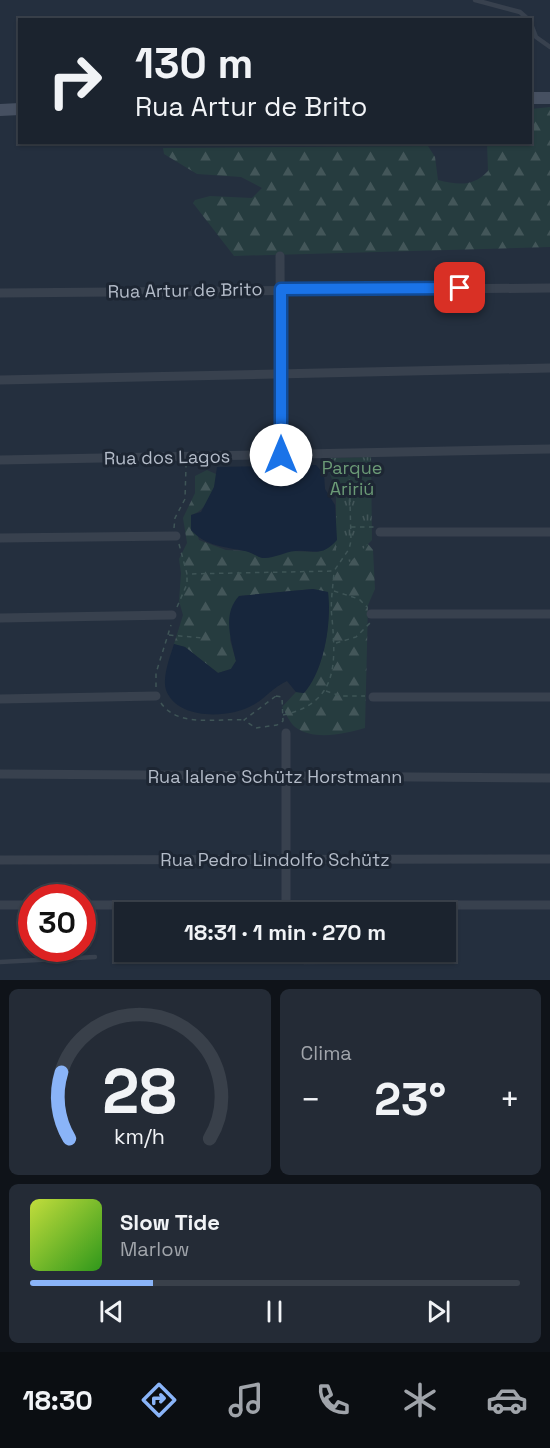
<!DOCTYPE html>
<html lang="pt">
<meta charset="utf-8">
<style>
body{margin:0;font-family:"Space Grotesk",sans-serif;background:#242b36;color:#f1f3f6;height:100vh;display:flex;flex-direction:column;font-size:22px;white-space:nowrap}
*{box-sizing:border-box;margin:0}
p{font-size:20px;color:#a0a4aa}
.icon{flex:none;width:33px;height:33px;fill:none;stroke:currentColor;stroke-width:2;stroke-linecap:round;stroke-linejoin:round}
.map{position:relative;height:980px;overflow:hidden}
.side{display:flex;flex-direction:column;gap:9px;padding:9px;background:#0f1319;flex:1}
.side>*{flex:none}
.hud{position:absolute;left:18px;top:18px;width:514px;height:126px;border-radius:0px;box-shadow:0 2px 4px #0004,0 0 0 2px #39404a;background:#1b232e;color:#f1f3f6;overflow:hidden}
.speed{position:absolute;left:18px;top:884px;display:flex;gap:12px;font-size:30px;font-weight:700;text-align:center}
.speed>*{display:grid;place-content:center;width:78px;height:78px;border-radius:50%;background:#1b232e;box-shadow:0 2px 4px #0004,0 0 0 2px #39404a;line-height:1}
.speed .limit{border:9px solid #d22;background:#fff;color:#111}
.pin{position:absolute;display:grid;place-items:center;width:51px;height:51px;color:#fff;margin:-26px;border-radius:12px;box-shadow:0 3px 9px #0006}
.me{position:absolute;width:66px;margin:-33px;rotate:0deg;stroke-linejoin:round;filter:drop-shadow(0 0 4px #0008)}
.turn{display:flex;align-items:center;gap:21px;height:126px;padding:0 18px;font-size:27px}
.turn .icon{width:78px;height:78px;stroke-width:2.5}
.turn b{display:block;font-size:42px;line-height:51px}
.big{font-size:45px;font-weight:600;line-height:1.1}
.side .widget{flex:1;display:flex;flex-direction:column;justify-content:center;gap:9px;min-width:0;padding:0 21px;border-radius:9px;background:#242b36}
.side .dial{align-items:center;gap:0}
.dial svg{height:156px;overflow:visible;fill:none;stroke:#39404a;stroke-width:7;stroke-linecap:round;text-anchor:middle}
.dial text{fill:#f1f3f6;stroke:none}
.song{display:flex;align-items:center;gap:18px}
.cover{width:72px;height:72px;border-radius:9px;background:linear-gradient(135deg,hsl(70 70% 55%),hsl(110 70% 35%))}
.played{height:6px;border-radius:3px;background:linear-gradient(90deg,#8ab4f8 25%,#39404a 25%)}
.keys{display:flex;justify-content:space-around;direction:ltr}
.heat{display:flex;justify-content:space-between;align-items:center;font-size:33px;direction:ltr}
.side .tiles{flex:1;display:grid;gap:9px;grid-template-columns:1fr 1fr}
.widget:last-child{grid-column:span 2}
.trip{position:absolute;left:114px;top:902px;width:342px;height:60px;border-radius:0px;background:#1b232e;box-shadow:0 2px 4px #0004,0 0 0 2px #39404a;font-weight:600;line-height:60px;text-align:center}
.dock{display:flex;height:96px;justify-content:space-around;align-items:center;background:#0b0e12;color:#a0a4aa}
.dock .icon{width:42px;height:42px}
.dock .selected{color:#8ab4f8}
.dock b{font-size:27px;color:#f1f3f6}
.map>svg:first-child{display:block}
.forest{fill:url(#forest-firs)}
.park{fill:url(#park-tufts)}
.pitch{fill:#263c3f}
.water{fill:#17263c}
.lines{fill:none;stroke-linecap:round;stroke-linejoin:round}
.path{stroke:#3f5557;stroke-width:1.5;stroke-dasharray:4.5 4.5;stroke-linecap:butt}
.lane{stroke:#38414e;stroke-width:4.5}
.street{stroke:#38414e;stroke-width:9}
.secondary{stroke:#465061;stroke-width:12}
.route-casing{stroke:#114b97;stroke-width:15}
.route{stroke:#1a73e8;stroke-width:10}
.labels{text-anchor:middle;dominant-baseline:central;stroke-width:6;stroke-linejoin:round;paint-order:stroke}
.street-label{font-size:18px;fill:#b4bcc9;stroke:#1d2633}
.park-label{font-size:18px;fill:#6b9a76;stroke:#1d2633}
</style>
<div class="map">
<svg width="550" height="980" viewBox="0 0 550 980">
<defs>
<pattern id="forest-firs" width="22" height="20" patternUnits="userSpaceOnUse" patternTransform="scale(1.5)"><rect width="22" height="20" fill="#263c3f"/><path d="M5 1l3.5 6h-7zM16 11l3.5 6h-7z" fill="#435659"/></pattern>
<pattern id="park-tufts" width="24" height="20" patternUnits="userSpaceOnUse" patternTransform="scale(1.5)"><rect width="24" height="20" fill="#263c3f"/><path d="M3 7l-1-3M5 7V3M7 7l1-3M15 17l-1-3M17 17v-4M19 17l1-3" fill="none" stroke="#435659"/></pattern>
</defs>
<rect width="100%" height="100%" fill="#242f3e"/>
<!-- forest -->
<g class="forest">
<path d="M550,107V247L234,256L193,203L195,200L210,196L252,198L262,188L241,177L197,174L164,154L163,148L428,146L435,157L438,180C458,185 473,187 488,171L487,143L531,142V109Z"/>
<path d="M207,470L218,475C213,491 208,510 191,515L199,540L226,550L247,551L262,558L291,551L317,552L337,540L364,539L373,550L375,589L368,605L365,728C345,734 313,741 295,727C289,722 286,713 282,707L296,692L304,693C324,671 332,622 327,592L313,589L239,596L230,640L236,661L231,669L218,673L185,647L174,644L183,615L179,601L181,573L179,559L187,543L183,518L195,493V476Z"/>
</g>
<!-- park -->
<path class="park" d="M371,457L372,540L350,562L336,556V490L324,458Z"/>
<!-- pitch -->
<path class="pitch" d="M355,466H370L369,491H355Z"/>
<!-- water -->
<g class="water">
<path d="M316,465L324,474L325,489L335,505L337,540C321,558 315,549 295,551C284,552 273,559 263,558C257,557 251,552 245,551C225,547 205,546 191,530V515L201,512L214,487L217,467Z"/>
<path d="M313,589L328,592C332,622 324,671 304,693L296,692L287,681C273,687 266,698 253,705C229,719 177,720 166,690C162,677 170,657 174,644L185,647L218,673L231,669L236,661C231,640 222,614 239,596Z"/>
</g>
<g class="lines">
<!-- path -->
<g class="path">
<path d="M351,527H374"/>
<path d="M174,528L175,518L185,499L186,466"/>
<path d="M179,544L187,574L334,571L349,549L351,541L349,462"/>
<path d="M334,591L359,599L367,607"/>
<path d="M177,607L187,584V575"/>
<path d="M169,635L203,638"/>
<path d="M336,643L356,637L370,623"/>
<path d="M156,687V673L171,625"/>
<path d="M326,691L341,696H365"/>
<path d="M276,696L282,697L283,721L277,725L256,728L244,720Z"/>
<path d="M161,703C178,728 217,718 244,720"/>
<path d="M283,715C338,703 336,664 332,618C330,603 333,587 334,572"/>
</g>
<!-- lane -->
<g class="lane">
<path d="M475,0L520,12L529,20"/>
<path d="M531,24L536,37L550,47"/>
<path d="M152,142V144"/>
<path d="M305,951L304,962L445,961"/>
<path d="M0,962L95,957"/>
</g>
<!-- street -->
<g class="street">
<path d="M280,256L281,455"/>
<path d="M0,293L550,288"/>
<path d="M0,380L550,368"/>
<path d="M0,460L550,449"/>
<path d="M380,532H550"/>
<path d="M0,538L176,536"/>
<path d="M371,614H550"/>
<path d="M0,618L172,615"/>
<path d="M373,697H550"/>
<path d="M0,699L156,696"/>
<path d="M0,774L550,778"/>
<path d="M0,860L550,859"/>
<path d="M0,905H32"/>
<path d="M82,905H550"/>
<path d="M286,906V733"/>
</g>
<!-- secondary -->
<g class="secondary">
<path d="M531,98H550"/>
<path d="M0,110L20,109"/>
</g>
</g>
<g class="lines">
<!-- route casing -->
<g class="route-casing">
<path id="route" d="M281,455V289L460,288"/>
</g>
<!-- route -->
<use href="#route" class="route"/>
</g>
<g class="labels">
<!-- street labels -->
<g class="street-label">
<text transform="translate(185 290) rotate(-1)">Rua Artur de Brito</text>
<text transform="translate(167 457) rotate(-1)">Rua dos Lagos</text>
<text x="275" y="776">Rua Ialene Schütz Horstmann</text>
<text x="275" y="859">Rua Pedro Lindolfo Schütz</text>
</g>
<!-- park labels -->
<g class="park-label">
<text x="352" y="467">Parque<tspan x="352" dy="21">Aririú</tspan></text>
</g>
</g>
</svg>
<div class="speed"><div class="limit">30</div></div>
<div class="pin" style="left:460px;top:288px;background:#d93025"><svg class="icon" aria-label="arrive" viewBox="0 0 24 24"><path d="M6 21V4h12l-3 4 3 4H6"/></svg></div>
<svg class="me" style="left:281px;top:455px" viewBox="-20 -20 40 40"><circle r="19" fill="#fff"/><path d="M0-13L10 11 0 6-10 11z" fill="#1a73e8"/></svg>
<div class="trip">18:31 · 1 min · 270 m</div>
<div class="hud">
<div class="turn"><svg class="icon" aria-label="right" viewBox="0 0 24 24"><path d="M7 20v-9h11M14 6l5 5-5 5"/></svg><div><b>130 m</b>Rua Artur de Brito</div></div>
</div>
</div>
<section class="side">
<div class="tiles">
<div class="widget dial"><svg viewBox="0 0 100 80">
<path d="M14 69A42 42 0 1 1 86 69"/>
<path d="M14 69A42 42 0 0 1 10 35" stroke="#8ab4f8"/>
<text x="50" y="56" font-size="32" font-weight="700">28</text>
<text x="50" y="72" font-size="11">km/h</text>
</svg></div>
<div class="widget"><p>Clima</p>
<div class="heat"><a>−</a><b class="big">23°</b><a>+</a></div>
</div>
<div class="widget">
<div class="song"><i class="cover"></i><div><b>Slow Tide</b><p>Marlow</p></div></div>
<div class="played"></div>
<div class="keys"><svg class="icon" aria-label="previous" viewBox="0 0 24 24"><path d="M18 5L8 12l10 7zM5 5v14"/></svg><svg class="icon" aria-label="pause" viewBox="0 0 24 24"><path d="M8 5v14M16 5v14"/></svg><svg class="icon" aria-label="next" viewBox="0 0 24 24"><path d="M6 5l10 7-10 7zM19 5v14"/></svg></div>
</div>
</div>
</section>
<nav class="dock">
<b>18:30</b>
<svg class="icon selected" aria-label="directions" viewBox="0 0 24 24"><path d="M12 3l9 9-9 9-9-9zM9 14v-3h6M13 9l2 2-2 2"/></svg>
<svg class="icon" aria-label="music" viewBox="0 0 24 24"><path d="M9 18V5l10-2v13"/><circle cx="6" cy="18" r="3"/><circle cx="16" cy="16" r="3"/></svg>
<svg class="icon" aria-label="phone" viewBox="0 0 24 24"><path d="M5 4h4l2 5-3 2q2 4 5 5l2-3 5 2v4C11 20 4 13 5 4z"/></svg>
<svg class="icon" aria-label="climate" viewBox="0 0 24 24"><path d="M12 3v18M4 7l16 10M4 17L20 7"/></svg>
<svg class="icon" aria-label="car" viewBox="0 0 24 24"><path d="M5 17H2v-5l4-1 3-4h7l3 4 3 1v5h-3M9 17h6M6 11h13"/><circle cx="7" cy="17" r="2"/><circle cx="17" cy="17" r="2"/></svg>
</nav>
